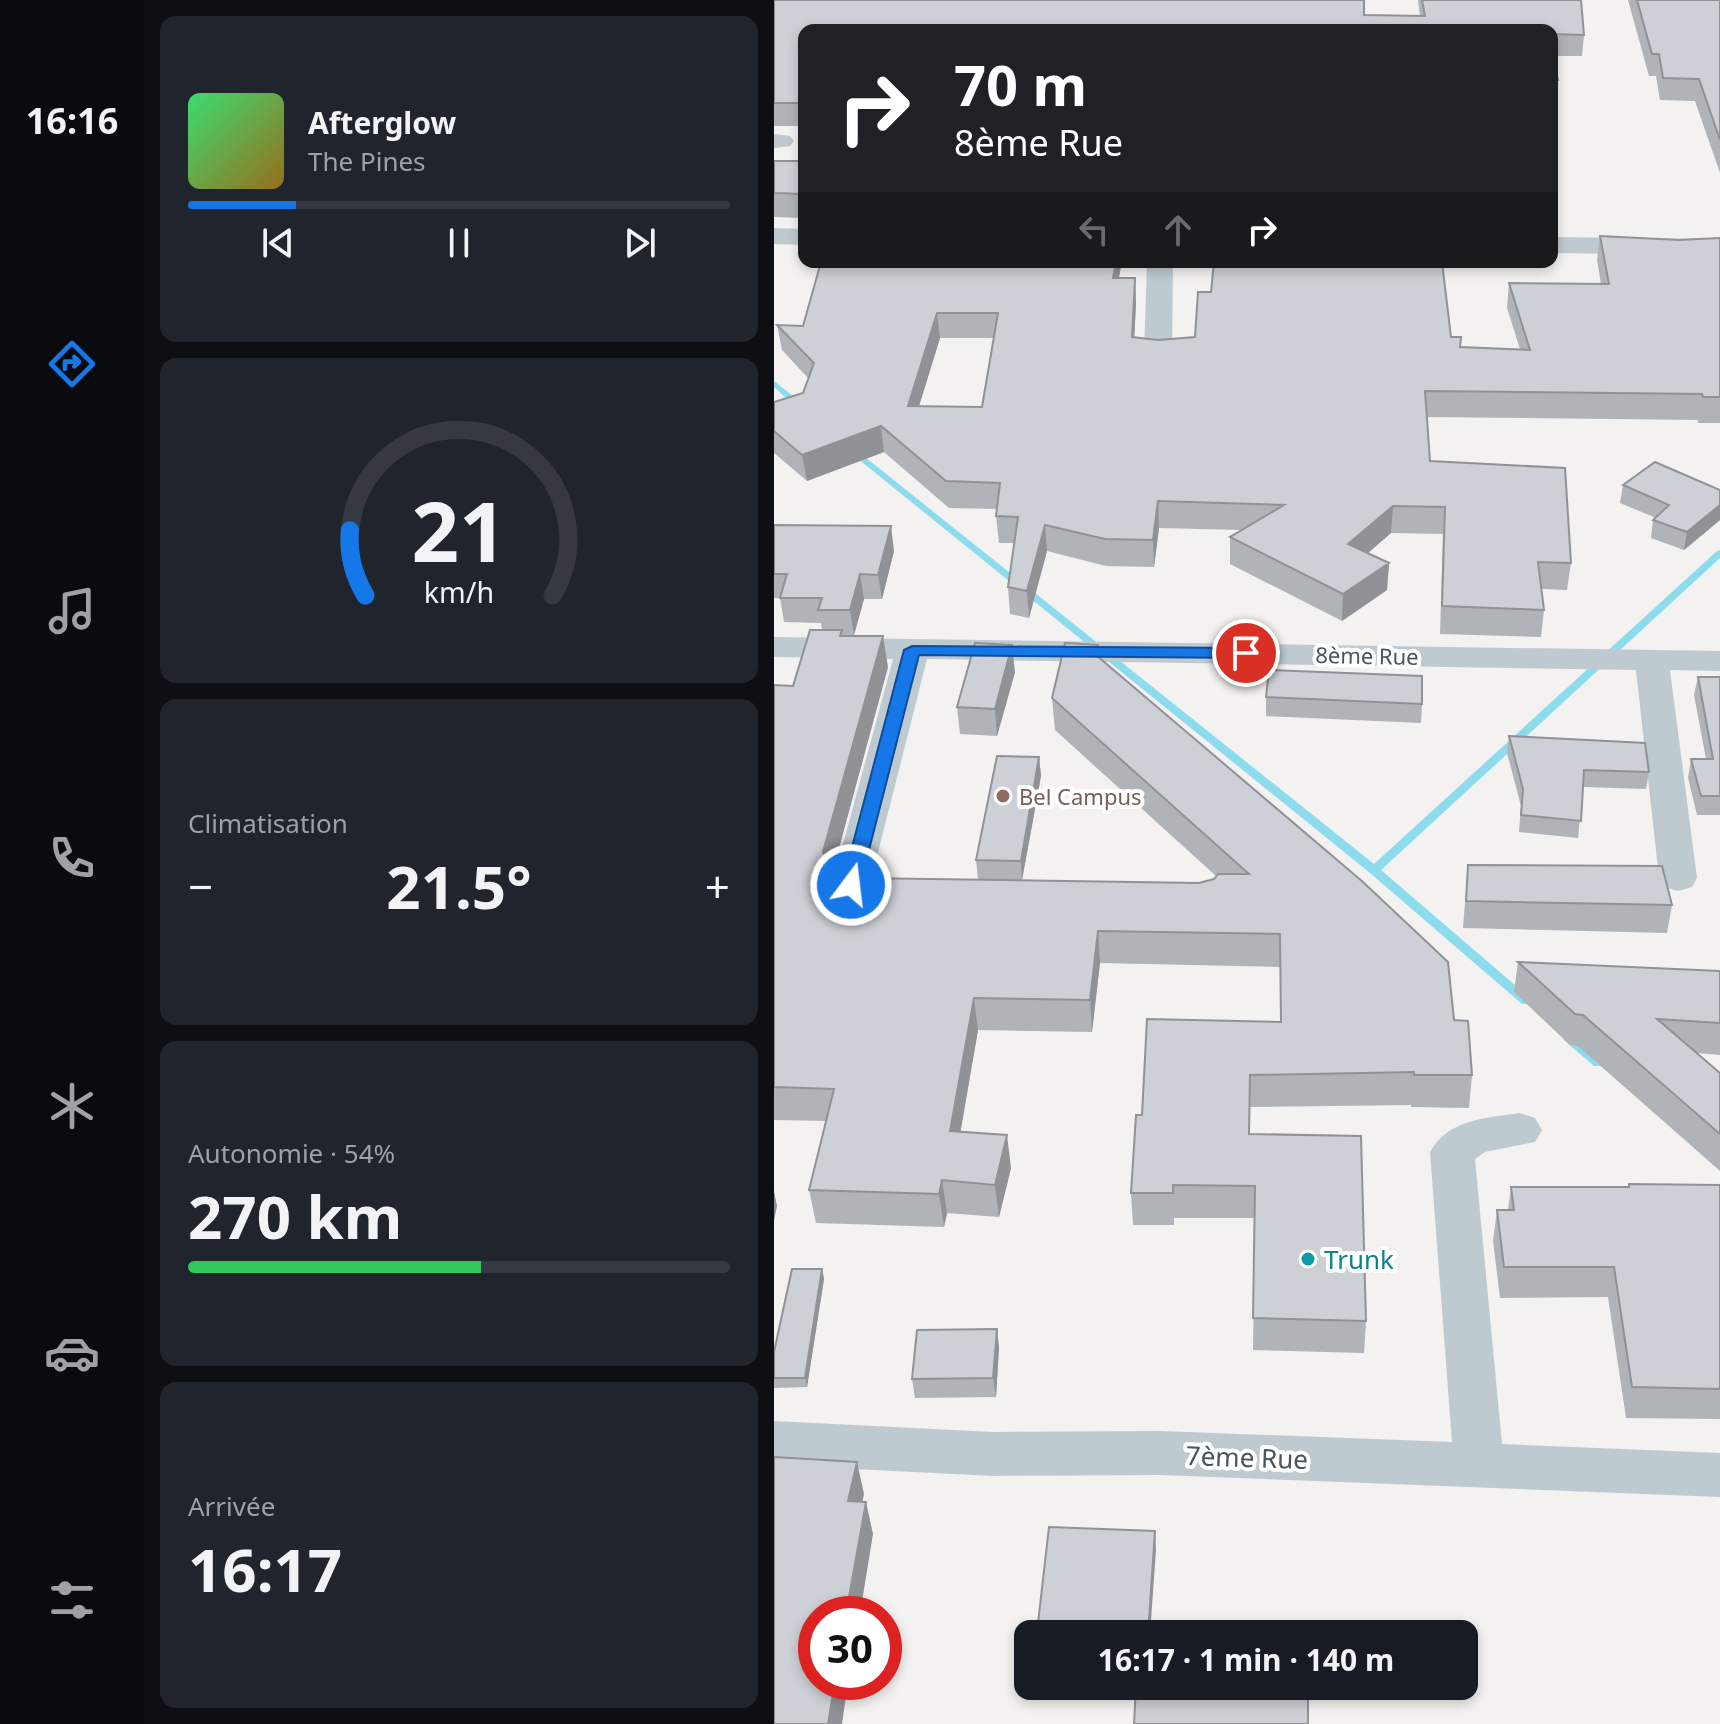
<!DOCTYPE html>
<html lang="fr">
<meta charset="utf-8">
<style>
body{margin:0;font-family:"Noto Sans",sans-serif;background:#20242c;color:#f1f3f6;height:100vh;display:flex;flex-direction:column;font-size:30px;white-space:nowrap}
*{box-sizing:border-box;margin:0}
p{font-size:26px;color:#9ea1a6}
.icon{flex:none;width:44px;height:44px;fill:none;stroke:currentColor;stroke-width:2;stroke-linecap:round;stroke-linejoin:round}
.map{position:relative;flex:1;overflow:hidden}
.drawer{display:flex;flex-direction:column;gap:16px;padding:16px;background:#0d0f14;width:630px}
.drawer>*{flex:none}
.hud{position:absolute;left:24px;top:24px;width:760px;height:244px;border-radius:16px;box-shadow:0 4px 12px #0003;background:#202124;color:#fff;overflow:hidden}
.speed{position:absolute;left:24px;top:1596px;display:flex;gap:16px;font-size:40px;font-weight:700;text-align:center}
.speed>*{display:grid;place-content:center;width:104px;height:104px;border-radius:50%;background:#171b24;box-shadow:0 4px 12px #0003;line-height:1}
.speed .limit{border:12px solid #d22;background:#fff;color:#111}
.pin{position:absolute;display:grid;place-items:center;width:68px;height:68px;color:#fff;margin:-34px;border:4px solid #fff;border-radius:50%;box-shadow:0 2px 8px #0007}
.me{position:absolute;width:88px;margin:-44px;rotate:15deg;stroke-linejoin:round;filter:drop-shadow(0 0 6px #0008)}
.turn{display:flex;align-items:center;gap:28px;height:168px;padding:0 24px;font-size:36px}
.turn .icon{width:104px;height:104px;stroke-width:2.5}
.turn b{display:block;font-size:56px;line-height:68px}
.lanes{display:flex;align-items:center;height:76px;padding:0 24px;background:#0003;justify-content:center;gap:40px;direction:ltr}
.lanes .off{opacity:.35}
.big{font-size:60px;font-weight:700;line-height:1.1}
.drawer .widget{flex:1;display:flex;flex-direction:column;justify-content:center;gap:12px;min-width:0;padding:0 28px;border-radius:16px;background:#20242c}
.drawer .dial{align-items:center;gap:0}
.dial svg{height:208px;overflow:visible;fill:none;stroke:#363941;stroke-width:7;stroke-linecap:round;text-anchor:middle}
.dial text{fill:#f1f3f6;stroke:none}
.song{display:flex;align-items:center;gap:24px}
.cover{width:96px;height:96px;border-radius:12px;background:linear-gradient(135deg,hsl(140 70% 55%),hsl(40 70% 35%))}
.played{height:8px;border-radius:4px;background:linear-gradient(90deg,#1677e8 20%,#363941 20%)}
.keys{display:flex;justify-content:space-around;direction:ltr}
.heat{display:flex;justify-content:space-between;align-items:center;font-size:44px;direction:ltr}
.charge{height:12px;border-radius:6px;background:linear-gradient(90deg,#34c759 54%,#363941 0)}
.trip{position:absolute;left:240px;top:1620px;width:464px;height:80px;border-radius:16px;background:#171b24;box-shadow:0 4px 12px #0003;font-weight:700;line-height:80px;text-align:center}
main{display:flex;flex:1;min-height:0}
.tab-bar{display:flex;flex-direction:column;width:144px;justify-content:space-around;align-items:center;background:#090b0e;color:#9ea1a6}
.tab-bar .icon{width:56px;height:56px}
.tab-bar .active{color:#1677e8}
.tab-bar b{font-size:36px;color:#f1f3f6}
.map>svg:first-child{display:block}
.lines{fill:none;stroke-linecap:round;stroke-linejoin:round}
.stream{fill:#8ddcee;fill-rule:evenodd}
.minor{fill:#bfc9d0;fill-rule:evenodd}
.wall{fill:#b0b3b8;fill-rule:evenodd}
.shaded-wall{fill:#909296}
.building{fill:#cdd0d6;stroke:#909296;stroke-width:2;fill-rule:evenodd}
.route{fill:#1677e8;stroke:#0e4d97;stroke-width:2}
.education-dot{fill:#8d6e63;stroke:#fff;stroke-width:3}
.culture-dot{fill:#0f9aa8;stroke:#fff;stroke-width:3}
.labels{text-anchor:middle;dominant-baseline:central;stroke-width:8;stroke-linejoin:round;paint-order:stroke}
.street-label{font-size:22px;fill:#48555f;stroke:#fff}
.education-label{font-size:22px;fill:#785e54;stroke:#fff;text-anchor:start}
.near-culture-label{font-size:26px;fill:#0d838f;stroke:#fff;text-anchor:start}
.near-street-label{font-size:26px;fill:#48555f;stroke:#fff}
</style>
<main>
<nav class="tab-bar">
<b>16:16</b>
<svg class="icon active" aria-label="directions" viewBox="0 0 24 24"><path d="M12 3l9 9-9 9-9-9zM9 14v-3h6M13 9l2 2-2 2"/></svg>
<svg class="icon" aria-label="music" viewBox="0 0 24 24"><path d="M9 18V5l10-2v13"/><circle cx="6" cy="18" r="3"/><circle cx="16" cy="16" r="3"/></svg>
<svg class="icon" aria-label="phone" viewBox="0 0 24 24"><path d="M5 4h4l2 5-3 2q2 4 5 5l2-3 5 2v4C11 20 4 13 5 4z"/></svg>
<svg class="icon" aria-label="climate" viewBox="0 0 24 24"><path d="M12 3v18M4 7l16 10M4 17L20 7"/></svg>
<svg class="icon" aria-label="car" viewBox="0 0 24 24"><path d="M5 17H2v-5l4-1 3-4h7l3 4 3 1v5h-3M9 17h6M6 11h13"/><circle cx="7" cy="17" r="2"/><circle cx="17" cy="17" r="2"/></svg>
<svg class="icon" aria-label="filters" viewBox="0 0 24 24"><path d="M4 7h16M4 17h16"/><circle cx="9" cy="7" r="2"/><circle cx="15" cy="17" r="2"/></svg>
</nav>
<section class="drawer">
<div class="widget">
<div class="song"><i class="cover"></i><div><b>Afterglow</b><p>The Pines</p></div></div>
<div class="played"></div>
<div class="keys"><svg class="icon" aria-label="previous" viewBox="0 0 24 24"><path d="M18 5L8 12l10 7zM5 5v14"/></svg><svg class="icon" aria-label="pause" viewBox="0 0 24 24"><path d="M8 5v14M16 5v14"/></svg><svg class="icon" aria-label="next" viewBox="0 0 24 24"><path d="M6 5l10 7-10 7zM19 5v14"/></svg></div>
</div>
<div class="widget dial"><svg viewBox="0 0 100 80">
<path d="M14 69A42 42 0 1 1 86 69"/>
<path d="M14 69A42 42 0 0 1 8 44" stroke="#1677e8"/>
<text x="50" y="56" font-size="32" font-weight="700">21</text>
<text x="50" y="72" font-size="11">km/h</text>
</svg></div>
<div class="widget"><p>Climatisation</p>
<div class="heat"><a>−</a><b class="big">21.5°</b><a>+</a></div>
</div>
<div class="widget"><p>Autonomie · 54%</p><b class="big">270 km</b><div class="charge"></div></div>
<div class="widget"><p>Arrivée</p><b class="big">16:17</b></div>
</section>
<div class="map">
<svg width="946" height="1724" viewBox="0 0 946 1724">
<rect width="100%" height="100%" fill="#f4f1f1"/>
<g class="lines">
<!-- stream -->
<g class="stream">
<path d="M0,381L28,403V407H22L0,387Z"/>
<path d="M81,449L600,864L943,551L946,550V558L607,870L756,998L758,1001L756,1004H748L596,873L78,454L77,452Z"/>
<path d="M795,1034L799,1035L828,1060L830,1063L828,1066H820L791,1041L789,1038L791,1035Z"/>
</g>
<!-- minor -->
<g class="minor">
<path d="M0,134L16,136L20,141L16,146L0,148Z"/>
<path d="M0,228L30,229V245L0,244Z"/>
<path d="M778,237L946,239V255L778,253Z"/>
<path d="M373,262H399L398,354L394,360L384,362L374,360L370,354Z"/>
<path d="M0,637L946,651V671L896,670L923,878L918,887L904,891L890,887L885,878L862,670L153,659L97,880L131,886L136,895L131,904C105,912 73,910 58,885L119,659L0,657Z"/>
<path d="M746,1113L761,1118L768,1130L761,1142L711,1152L701,1159L728,1444L946,1453V1497L387,1475L219,1476L0,1465V1421L219,1432L387,1431L678,1442L656,1152C674,1119 713,1118 746,1113Z"/>
</g>
</g>
<!-- wall -->
<g class="wall">
<path d="M0,0L646,16L644,0H807L810,35L808,56H778V30H30V126H0Z"/>
<path d="M854,0H946V173L921,101L886,100L882,76H875Z"/>
<path d="M778,56L784,80L782,103H778Z"/>
<path d="M0,161H30V218L0,217Z"/>
<path d="M826,236L905,240L946,238V423H924V420L653,417L656,461L797,563L793,590L767,589L770,610L767,637L666,634L669,534L617,533L594,553L615,563L613,590L568,621L456,564V537L468,530L385,528L380,567L332,566L273,551L255,618L236,614L234,587L240,543H225L222,516L223,509L175,508L110,452L33,481L0,453V402L29,393L34,378L8,350L3,325L29,326L345,278H361L362,303L360,338L384,340L677,337L686,347L746,349L733,308L735,283L827,284L823,260ZM166,338H220L208,407L145,406Z"/>
<path d="M849,485L946,490V520L910,550L877,538L879,520L882,518L846,503Z"/>
<path d="M0,525L120,551L108,599H90L80,635H68L114,667L59,870L86,878L425,883L440,879L442,876L281,730L278,698L324,645L325,657L680,1020L698,1075L695,1108L637,1107V1105L476,1107L475,1134L592,1321L590,1353L479,1350L481,1218H400V1225H359L357,1193L368,1115L506,1022V967L326,963L318,1032L204,1030L186,1132L237,1168L225,1217L173,1213L170,1227L42,1223L35,1190L52,1121L0,1120V685L19,686L48,630L47,623L10,622L6,598H0Z"/>
<path d="M241,672L223,736L186,734L183,707Z"/>
<path d="M924,677H946V815H923L914,778L917,759H932L920,695Z"/>
<path d="M492,697L648,704L647,723L492,716Z"/>
<path d="M735,736L875,772L872,789L809,787L804,838L745,832L747,806L733,753Z"/>
<path d="M265,757L267,776L248,880L204,879L202,860Z"/>
<path d="M694,865L898,905L893,933L689,928Z"/>
<path d="M744,962L946,971V1055L923,1053L946,1073V1171L804,1046L796,1045L740,992Z"/>
<path d="M855,1184L946,1185V1419L852,1418L834,1297L726,1298L719,1241L723,1210H734L737,1187H854Z"/>
<path d="M48,1269L50,1279L33,1387L0,1388V1352Z"/>
<path d="M223,1329L225,1348L222,1397L141,1398L138,1379Z"/>
</g>
<!-- shaded-wall -->
<g class="shaded-wall">
<path d="M342,262H348L340,303L339,278Z"/>
<path d="M361,278L362,303L359,363L358,337Z"/>
<path d="M163,313L166,338L137,432L134,406Z"/>
<path d="M107,426L110,452L33,481L28,455Z"/>
<path d="M384,501L385,528L380,567L379,540Z"/>
<path d="M946,505V520L910,550L913,532Z"/>
<path d="M619,506L617,533L573,571L574,544Z"/>
<path d="M271,525L273,551L255,618L253,591Z"/>
<path d="M117,526L120,551L108,599L104,575Z"/>
<path d="M615,563L613,590L568,621L569,594Z"/>
<path d="M86,574L90,599L80,635L76,610Z"/>
<path d="M109,636L114,667L58,874L62,897L49,852Z"/>
<path d="M238,645L241,672L223,736L221,709Z"/>
<path d="M265,757L267,776L248,880L247,861Z"/>
<path d="M324,931L326,963L318,1032L316,1000Z"/>
<path d="M200,998L204,1030L181,1164L176,1131Z"/>
<path d="M233,1135L237,1168L225,1217L221,1185Z"/>
<path d="M168,1180L173,1213L170,1227L165,1194Z"/>
<path d="M0,1191L3,1206L0,1221Z"/>
<path d="M48,1269L50,1279L33,1387L31,1378Z"/>
<path d="M223,1329L225,1348L222,1397L219,1378Z"/>
<path d="M83,1462L90,1494L82,1533L74,1501Z"/>
<path d="M92,1502L99,1534L86,1614H72Z"/>
<path d="M381,1531L382,1550L376,1634H374Z"/>
<path d="M61,1682H74L68,1724H54Z"/>
</g>
<!-- building -->
<g class="building">
<path d="M0,0H590V15L651,16L648,0H807L810,35L778,34V30H30V103H0Z"/>
<path d="M863,0H946V140L925,79L889,78L885,54H878Z"/>
<path d="M778,56L784,80H778Z"/>
<path d="M0,161H30V194L0,193Z"/>
<path d="M826,236L905,240L946,238V397H929L928,394L651,391L656,461L791,468L797,563L764,562L770,610L668,606L671,507L619,506L574,544L615,563L569,594L456,537L510,505L384,501L379,540L331,539L271,525L253,591L234,587L244,517L222,516L226,483L172,481L107,426L28,455L0,431V402L29,393L40,363L3,325L29,326L47,262H342L339,278H361L358,337L384,340L421,337L424,292H437L440,262H668L677,337H687L686,347L756,350L735,283L835,284ZM163,313H224L208,407L134,406Z"/>
<path d="M881,462L946,490V505L913,532L879,520L895,505L849,485Z"/>
<path d="M0,525L117,526L104,575L86,574L76,610H44L48,598H6L13,574H0Z"/>
<path d="M36,630H68L66,636H109L49,852L56,865L55,870H69L86,878L425,883L440,879L444,874H475L278,698L291,643L324,645L322,655L589,882L674,962L680,1020L694,1021L698,1075H640V1072L476,1075L475,1134L587,1136L592,1321L479,1318L481,1186L399,1185V1193H357L362,1115H368L373,1019L507,1022L506,934L324,931L316,1000L200,998L176,1131L233,1135L221,1185L168,1180L165,1194L35,1190L60,1089L0,1087V685L19,686Z"/>
<path d="M201,643L238,645L221,709L183,707Z"/>
<path d="M495,670L648,676V704L492,697Z"/>
<path d="M924,677H946V796H927L917,759H939Z"/>
<path d="M735,736L871,743L875,772L810,770L807,821L747,815L749,789Z"/>
<path d="M223,756L265,757L247,861L202,860Z"/>
<path d="M694,865L888,866L898,905L692,901Z"/>
<path d="M744,962L946,971V1023L883,1019L946,1073V1134L809,1015L801,1014Z"/>
<path d="M855,1184L946,1185V1389L858,1387L840,1267H730L723,1210H740L737,1187H855Z"/>
<path d="M18,1269H48L31,1378H0V1352Z"/>
<path d="M223,1329L219,1378L138,1379L143,1330Z"/>
<path d="M0,1457L83,1462L74,1501L92,1502L72,1614H42V1682H61L54,1724H0Z"/>
<path d="M275,1527L381,1531L374,1634H309L263,1632Z"/>
<path d="M362,1686H534V1724H360Z"/>
</g>
<!-- route -->
<path class="route" d="M138,646L472,648L480,653L472,658L145,655L86,885L77,891L68,885L130,650Z"/>
<!-- markers -->
<circle class="education-dot" cx="229" cy="796" r="8"/>
<circle class="culture-dot" cx="534" cy="1259" r="8"/>
<g class="labels">
<!-- street labels -->
<g class="street-label">
<text transform="translate(593 655) rotate(1)">8ème Rue</text>
</g>
<!-- education labels -->
<g class="education-label">
<text x="245" y="796">Bel Campus</text>
</g>
<!-- near-culture labels -->
<g class="near-culture-label">
<text x="550" y="1259">Trunk</text>
</g>
<!-- near-street labels -->
<g class="near-street-label">
<text transform="translate(473 1457) rotate(2)">7ème Rue</text>
</g>
</g>
</svg>
<div class="speed"><div class="limit">30</div></div>
<div class="pin" style="left:472px;top:653px;background:#d93025"><svg class="icon" aria-label="arrive" viewBox="0 0 24 24"><path d="M6 21V4h12l-3 4 3 4H6"/></svg></div>
<svg class="me" style="left:77px;top:885px" viewBox="-20 -20 40 40"><circle r="17" fill="#1677e8" stroke="#fff" stroke-width="3"/><path d="M0-11L8 9 0 5-8 9z" fill="#fff"/></svg>
<div class="trip">16:17 · 1 min · 140 m</div>
<div class="hud">
<div class="turn"><svg class="icon" aria-label="right" viewBox="0 0 24 24"><path d="M7 20v-9h11M14 6l5 5-5 5"/></svg><div><b>70 m</b>8ème Rue</div></div>
<div class="lanes"><svg class="icon off" aria-label="left" viewBox="0 0 24 24"><path d="M17 20v-9H6M10 6l-5 5 5 5"/></svg><svg class="icon off" aria-label="ahead" viewBox="0 0 24 24"><path d="M12 20V5M6 11l6-6 6 6"/></svg><svg class="icon" aria-label="right" viewBox="0 0 24 24"><path d="M7 20v-9h11M14 6l5 5-5 5"/></svg></div>
</div>
</div>
</main>
